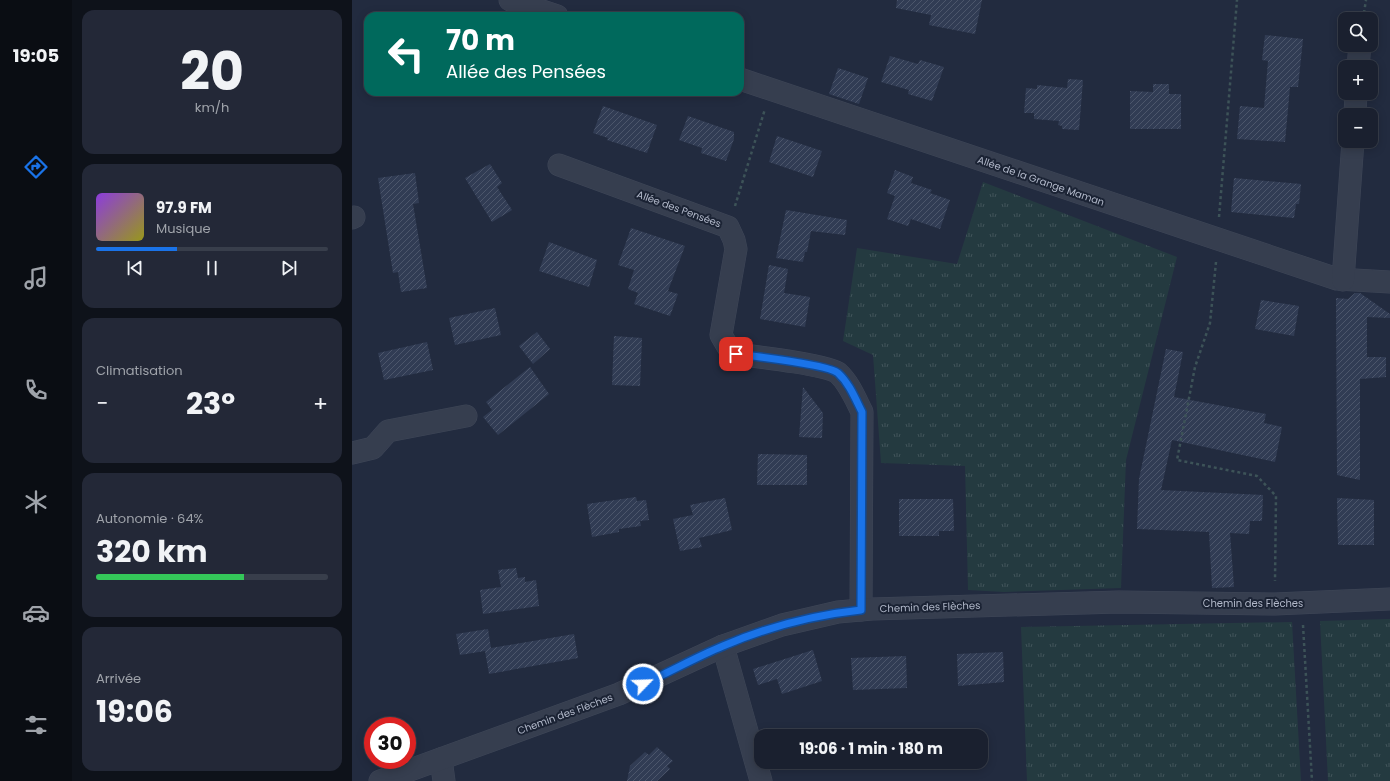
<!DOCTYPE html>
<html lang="fr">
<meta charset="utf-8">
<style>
body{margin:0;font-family:Poppins,sans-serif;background:#232837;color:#f1f3f6;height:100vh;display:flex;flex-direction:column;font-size:15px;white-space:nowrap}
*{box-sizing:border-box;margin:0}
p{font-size:13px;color:#9fa3aa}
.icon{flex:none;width:22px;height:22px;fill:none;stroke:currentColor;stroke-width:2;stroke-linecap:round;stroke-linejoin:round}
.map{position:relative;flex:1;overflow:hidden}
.side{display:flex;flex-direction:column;gap:10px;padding:10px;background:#0e121a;width:280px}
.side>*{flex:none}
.top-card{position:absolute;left:12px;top:12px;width:380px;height:84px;border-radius:12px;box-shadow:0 2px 10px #0003,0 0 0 1px #383e4b;background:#00695c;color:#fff;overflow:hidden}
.fabs{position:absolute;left:986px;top:12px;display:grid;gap:8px}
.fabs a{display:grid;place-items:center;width:40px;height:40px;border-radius:8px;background:#1a202f;box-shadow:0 2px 10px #0003,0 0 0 1px #383e4b;font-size:20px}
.speed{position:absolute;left:12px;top:717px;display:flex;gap:8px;font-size:20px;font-weight:700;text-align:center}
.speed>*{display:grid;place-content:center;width:52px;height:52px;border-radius:50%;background:#1a202f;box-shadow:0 2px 10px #0003,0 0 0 1px #383e4b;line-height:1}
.speed .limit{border:6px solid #d22;background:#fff;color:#111}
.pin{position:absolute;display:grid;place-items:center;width:34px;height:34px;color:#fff;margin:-17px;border-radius:8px;box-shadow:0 2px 6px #0006}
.me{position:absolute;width:44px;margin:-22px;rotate:66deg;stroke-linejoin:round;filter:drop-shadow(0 0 3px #0008)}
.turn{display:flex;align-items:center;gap:14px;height:84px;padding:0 16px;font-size:18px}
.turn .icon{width:52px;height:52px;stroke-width:2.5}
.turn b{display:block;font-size:28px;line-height:34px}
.big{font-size:30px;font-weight:700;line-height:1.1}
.side .widget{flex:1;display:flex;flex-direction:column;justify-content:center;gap:6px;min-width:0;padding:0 14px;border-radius:12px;background:#232837}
.side .dial{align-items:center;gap:0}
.dial b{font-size:52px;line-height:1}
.song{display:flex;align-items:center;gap:12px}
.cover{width:48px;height:48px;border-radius:6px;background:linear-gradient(135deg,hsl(270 70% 55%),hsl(60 70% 35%))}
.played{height:4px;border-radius:2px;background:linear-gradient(90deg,#1a73e8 35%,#383e4b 35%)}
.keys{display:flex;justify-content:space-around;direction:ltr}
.heat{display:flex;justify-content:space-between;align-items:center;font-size:22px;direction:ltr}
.charge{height:6px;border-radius:3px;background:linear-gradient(90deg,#34c759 64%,#383e4b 0)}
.trip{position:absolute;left:402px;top:729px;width:234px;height:40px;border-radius:12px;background:#1a202f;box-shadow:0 2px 10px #0003,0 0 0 1px #383e4b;font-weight:700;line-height:40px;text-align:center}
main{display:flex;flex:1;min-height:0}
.dock{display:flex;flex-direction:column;width:72px;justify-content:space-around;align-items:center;background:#0a0d13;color:#9fa3aa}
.dock .icon{width:28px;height:28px}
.dock .current{color:#1a73e8}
.dock b{font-size:18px;color:#f1f3f6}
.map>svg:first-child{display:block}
.grass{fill:url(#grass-tufts)}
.building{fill:url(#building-hatch)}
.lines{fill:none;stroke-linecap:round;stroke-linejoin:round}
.minor-casing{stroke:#3f4758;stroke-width:23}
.path{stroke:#3d5358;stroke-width:2.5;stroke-dasharray:3 3;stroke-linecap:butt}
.minor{stroke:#363e4f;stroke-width:22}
.route-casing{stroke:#114b97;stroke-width:10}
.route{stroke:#1a73e8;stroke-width:7}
.labels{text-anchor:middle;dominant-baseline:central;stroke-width:4;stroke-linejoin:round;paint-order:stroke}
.street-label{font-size:10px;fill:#b2b9ca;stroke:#1b2334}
</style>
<main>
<nav class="dock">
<b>19:05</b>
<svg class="icon current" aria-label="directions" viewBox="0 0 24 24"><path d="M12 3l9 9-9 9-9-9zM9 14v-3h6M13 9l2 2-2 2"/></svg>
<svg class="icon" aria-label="music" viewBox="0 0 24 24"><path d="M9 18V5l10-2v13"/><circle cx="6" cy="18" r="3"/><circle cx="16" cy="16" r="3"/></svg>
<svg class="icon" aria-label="phone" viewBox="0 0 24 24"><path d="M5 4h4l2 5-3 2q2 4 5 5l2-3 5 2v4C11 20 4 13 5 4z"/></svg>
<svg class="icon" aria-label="climate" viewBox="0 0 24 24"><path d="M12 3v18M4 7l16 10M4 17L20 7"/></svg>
<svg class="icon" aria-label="car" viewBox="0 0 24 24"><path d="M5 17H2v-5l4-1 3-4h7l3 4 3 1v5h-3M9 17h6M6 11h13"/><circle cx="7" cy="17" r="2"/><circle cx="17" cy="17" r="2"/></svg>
<svg class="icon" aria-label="filters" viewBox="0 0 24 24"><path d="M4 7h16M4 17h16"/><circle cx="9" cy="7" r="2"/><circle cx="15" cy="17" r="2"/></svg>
</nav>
<section class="side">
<div class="widget dial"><b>20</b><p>km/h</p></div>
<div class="widget">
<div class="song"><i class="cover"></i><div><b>97.9 FM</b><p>Musique</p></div></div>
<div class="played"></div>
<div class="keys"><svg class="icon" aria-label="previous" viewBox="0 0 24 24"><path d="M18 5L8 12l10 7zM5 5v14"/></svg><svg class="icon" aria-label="pause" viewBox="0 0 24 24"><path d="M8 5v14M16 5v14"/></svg><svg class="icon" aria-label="next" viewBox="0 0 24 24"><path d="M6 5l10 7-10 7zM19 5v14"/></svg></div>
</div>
<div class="widget"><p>Climatisation</p>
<div class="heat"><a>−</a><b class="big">23°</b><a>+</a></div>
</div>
<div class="widget"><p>Autonomie · 64%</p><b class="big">320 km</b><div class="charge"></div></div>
<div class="widget"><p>Arrivée</p><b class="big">19:06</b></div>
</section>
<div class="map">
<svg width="1038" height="781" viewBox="0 0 1038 781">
<defs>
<pattern id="grass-tufts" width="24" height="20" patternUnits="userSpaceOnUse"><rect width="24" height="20" fill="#243a40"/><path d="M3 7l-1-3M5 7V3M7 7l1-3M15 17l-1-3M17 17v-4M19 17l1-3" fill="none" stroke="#41545a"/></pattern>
<pattern id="building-hatch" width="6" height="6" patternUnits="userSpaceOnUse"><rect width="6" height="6" fill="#313c54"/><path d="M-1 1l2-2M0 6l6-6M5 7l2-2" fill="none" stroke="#4c566b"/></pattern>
</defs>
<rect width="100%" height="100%" fill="#222b3f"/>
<!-- grass -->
<g class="grass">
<path d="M631,182L825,257L774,460L769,588L652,592L616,590L613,466L529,463L521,355L491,341L505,248L605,264Z"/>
<path d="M1038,619V781H976L968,621Z"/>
<path d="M940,622L949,781H675L669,627Z"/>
</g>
<!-- building -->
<g class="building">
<path d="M545,0H630L623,34L577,25L579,15L544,8Z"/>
<path d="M913,35L951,39L946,87H938L933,142L885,139L888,106L912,108L916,61L910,60Z"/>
<path d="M538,56L566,64L568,60L592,67L580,101L556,94L557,90L529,82Z"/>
<path d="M486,68L516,78L507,104L477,94Z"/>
<path d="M716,79L731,80L727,130L710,129V126L706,125L707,121L682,119V113H672L674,88L685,89V85L715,88Z"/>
<path d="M801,84H817V94H829V129H778V91L801,92Z"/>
<path d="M251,106L305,125L295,153L255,140L256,138L241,133Z"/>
<path d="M336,116L382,132V139L374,161L349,153L350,148L327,140Z"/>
<path d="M425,136L470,151L461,177L417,162Z"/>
<path d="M138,164L150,183L145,187L160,210L140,222L113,178Z"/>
<path d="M543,170L561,177L559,183L580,190L578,193L598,200L588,229L559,219L556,226L535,219L543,196L535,193Z"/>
<path d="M63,173L67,203L61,204L75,288L49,292L46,272L41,273L26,178Z"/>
<path d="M882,178L949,184L947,204H944L942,218L879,212Z"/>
<path d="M434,210L495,220L493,235L459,231L455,252H453L451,262L424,258Z"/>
<path d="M279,228L333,246L316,291L326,294L318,316L282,304L286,293L276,289L282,270L266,265Z"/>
<path d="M197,242L245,260L237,287L187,271Z"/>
<path d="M417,265L436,269L432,293L458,297L453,327L408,319Z"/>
<path d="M1003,293H1008L1038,314V318L1015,317V357H1034V377L1008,379V480L985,475L984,298L996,299Z"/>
<path d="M909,300L947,306L942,336L903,329Z"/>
<path d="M143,308L149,335L103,345L97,318Z"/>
<path d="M185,332L198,349L181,364L167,346Z"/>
<path d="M262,336L290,338L288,386L260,385Z"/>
<path d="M75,342L81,370L32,380L26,353Z"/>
<path d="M814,349L831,352L822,397L914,414L912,423L930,427L923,462L820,440L809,490L911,495L910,521H898L897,534L878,533L882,587L860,588L857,532L785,529L787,479Z"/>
<path d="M178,367L197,394L146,435L131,417L140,410L134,402Z"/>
<path d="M451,387L471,413L470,438L447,437Z"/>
<path d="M406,454L455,455V485H405Z"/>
<path d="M284,497L285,501L294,500L297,520L288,521L289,526L267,529V532L240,537L235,504Z"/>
<path d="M373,498L380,530L347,538L350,547L328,551L321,519L341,515L338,505Z"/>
<path d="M985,498L1022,500V545H986Z"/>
<path d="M547,499H601L602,531H587V536H547Z"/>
<path d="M164,568L166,578L173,577V582L184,580L187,606L131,614L128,590L149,587L146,570Z"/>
<path d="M136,629L139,648L222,634L226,658L137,674L133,651L108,655L104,634Z"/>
<path d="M461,650L470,681L430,694L425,679L406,685L401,669Z"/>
<path d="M651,652L652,682L606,686L605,654Z"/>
<path d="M554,656L555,688L501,690L499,658Z"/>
<path d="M305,747L321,761L315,766L318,769L305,781H275L278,766L293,752L297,755Z"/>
</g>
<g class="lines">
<!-- minor casing -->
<g class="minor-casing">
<g id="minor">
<path d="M158,0L205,16"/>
<path d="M1006,67L1008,45"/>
<path d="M388,79L985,279L1038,282"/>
<path d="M1003,115L1004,93"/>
<path d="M207,165L376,227L382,240L384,249L369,335L376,347L384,354C400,356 478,365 486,373C497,383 503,398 510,412L509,610"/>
<path d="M0,218L2,217"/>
<path d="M991,280L1001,141"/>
<path d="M0,453L21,448L36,431L114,416"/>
<path d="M371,646L409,781"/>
<path d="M89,759L92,781"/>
<path d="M28,781L267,694L371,646L430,625L486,612L520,609L767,602L923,604L1038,599"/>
</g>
</g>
<!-- path -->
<g class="path">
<path d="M1011,19L1014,0"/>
<path d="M383,206L413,109"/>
<path d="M867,217L885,0"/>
<path d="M864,262L858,323L843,367L825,460L905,476L924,496L923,581"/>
<path d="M951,625L960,781"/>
</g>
<!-- minor -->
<use href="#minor" class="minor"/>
</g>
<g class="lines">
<!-- route casing -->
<g class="route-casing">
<path id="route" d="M291,684C318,672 344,657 371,646C415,627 462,615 509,610L510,412C503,398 497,383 486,373C477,365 401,356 384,354"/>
</g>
<!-- route -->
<use href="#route" class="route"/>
</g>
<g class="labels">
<!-- street labels -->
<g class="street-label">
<text transform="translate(689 181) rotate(19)">Allée de la Grange Maman</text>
<text transform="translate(327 209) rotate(20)">Allée des Pensées</text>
<text x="901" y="603">Chemin des Flèches</text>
<text transform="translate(578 607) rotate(-2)">Chemin des Flèches</text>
<text transform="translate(213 714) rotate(-20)">Chemin des Flèches</text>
</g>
</g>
</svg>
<div class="fabs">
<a><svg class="icon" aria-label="search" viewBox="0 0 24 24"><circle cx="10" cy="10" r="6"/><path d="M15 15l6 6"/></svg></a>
<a>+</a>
<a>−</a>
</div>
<div class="speed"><div class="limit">30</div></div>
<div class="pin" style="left:384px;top:354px;background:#d93025"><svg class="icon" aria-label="arrive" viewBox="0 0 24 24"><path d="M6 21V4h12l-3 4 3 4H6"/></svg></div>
<svg class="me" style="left:291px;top:684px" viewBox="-20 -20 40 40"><circle r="17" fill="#1a73e8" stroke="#fff" stroke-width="3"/><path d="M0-11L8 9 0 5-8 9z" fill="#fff"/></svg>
<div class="trip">19:06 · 1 min · 180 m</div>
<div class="top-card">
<div class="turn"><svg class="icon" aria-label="left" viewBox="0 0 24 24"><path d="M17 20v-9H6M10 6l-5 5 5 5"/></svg><div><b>70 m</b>Allée des Pensées</div></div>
</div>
</div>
</main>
